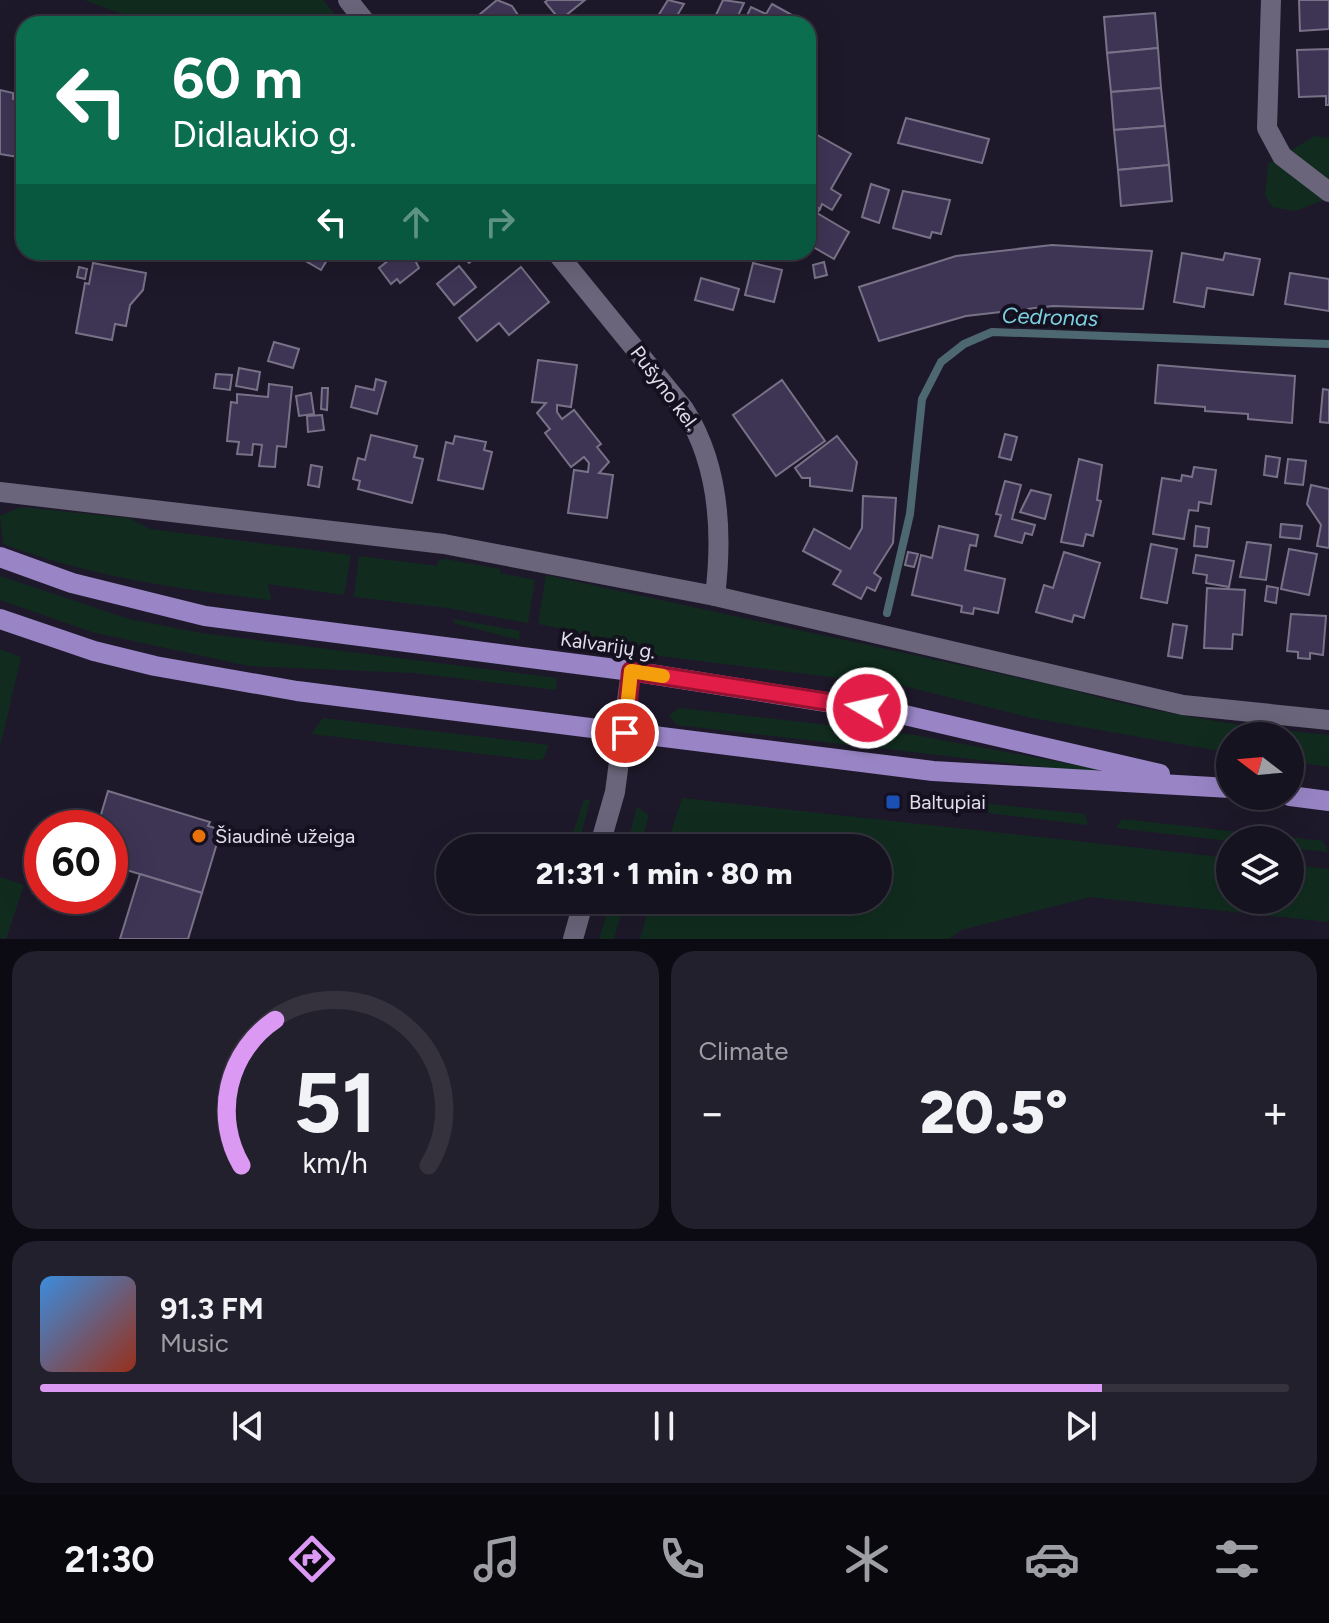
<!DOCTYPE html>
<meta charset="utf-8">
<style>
body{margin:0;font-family:Figtree,sans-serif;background:#23202d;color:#f1f3f6;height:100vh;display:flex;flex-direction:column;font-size:30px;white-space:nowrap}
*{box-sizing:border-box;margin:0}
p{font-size:26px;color:#9e9ea5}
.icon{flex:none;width:44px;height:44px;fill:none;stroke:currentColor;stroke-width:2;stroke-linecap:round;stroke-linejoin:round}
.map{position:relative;height:939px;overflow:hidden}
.details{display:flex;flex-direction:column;gap:12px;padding:12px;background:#0c0a12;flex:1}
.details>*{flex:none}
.top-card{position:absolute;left:16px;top:16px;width:800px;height:244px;border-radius:24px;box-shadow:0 8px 32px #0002,0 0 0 2px #35323e;background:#0b6e4f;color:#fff;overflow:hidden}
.needle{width:52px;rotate:286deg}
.tools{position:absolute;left:1216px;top:722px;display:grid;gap:16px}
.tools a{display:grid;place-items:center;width:88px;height:88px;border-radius:50%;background:#161320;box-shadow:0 8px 32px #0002,0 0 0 2px #35323e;font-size:40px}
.speed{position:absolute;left:24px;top:810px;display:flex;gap:16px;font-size:40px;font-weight:700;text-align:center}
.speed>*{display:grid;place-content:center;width:104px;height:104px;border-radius:50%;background:#161320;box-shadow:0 8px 32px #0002,0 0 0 2px #35323e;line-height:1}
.speed .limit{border:12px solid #d22;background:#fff;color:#111}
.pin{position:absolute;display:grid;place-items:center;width:68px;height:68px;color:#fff;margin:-34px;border:4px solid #fff;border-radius:50%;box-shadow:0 2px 8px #0007}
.me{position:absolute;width:88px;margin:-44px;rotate:279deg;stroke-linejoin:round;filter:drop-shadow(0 0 6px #0008)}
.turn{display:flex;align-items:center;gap:28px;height:168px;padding:0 24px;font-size:36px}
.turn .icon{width:104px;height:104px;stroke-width:2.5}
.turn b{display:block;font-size:56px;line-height:68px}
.lanes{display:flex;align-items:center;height:76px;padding:0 24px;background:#0003;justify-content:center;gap:40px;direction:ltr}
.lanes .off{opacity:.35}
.big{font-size:60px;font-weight:800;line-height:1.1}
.details .tile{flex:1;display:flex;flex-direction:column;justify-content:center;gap:12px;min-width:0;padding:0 28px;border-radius:24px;background:#23202d}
.details .dial{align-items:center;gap:0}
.dial svg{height:208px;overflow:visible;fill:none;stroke:#35323e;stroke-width:7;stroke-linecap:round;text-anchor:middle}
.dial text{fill:#f1f3f6;stroke:none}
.song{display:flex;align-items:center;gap:24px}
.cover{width:96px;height:96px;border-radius:12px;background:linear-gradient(135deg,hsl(210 70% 55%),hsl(10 70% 35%))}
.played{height:8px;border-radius:4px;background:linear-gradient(90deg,#dc99f4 85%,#35323e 85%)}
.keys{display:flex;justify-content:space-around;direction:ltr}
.heat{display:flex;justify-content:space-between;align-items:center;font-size:44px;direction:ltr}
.details .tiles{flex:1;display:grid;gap:12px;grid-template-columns:1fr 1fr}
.tile:last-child{grid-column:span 2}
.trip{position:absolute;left:436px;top:834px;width:456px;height:80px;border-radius:40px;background:#161320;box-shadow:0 8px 32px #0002,0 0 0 2px #35323e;font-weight:800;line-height:80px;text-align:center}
.tab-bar{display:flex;height:128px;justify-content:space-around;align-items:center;background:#09080d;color:#9e9ea5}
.tab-bar .icon{width:56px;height:56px}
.tab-bar .current{color:#dc99f4}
.tab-bar b{font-size:36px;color:#f1f3f6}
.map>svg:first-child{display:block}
.green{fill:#112c1f}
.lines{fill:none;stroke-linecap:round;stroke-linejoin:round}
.stream{stroke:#4d6870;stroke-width:8}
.building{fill:#3e3454;stroke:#787288;stroke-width:2}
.minor{stroke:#6a657a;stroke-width:20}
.major{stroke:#9985c6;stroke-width:20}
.route-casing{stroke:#92132f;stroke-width:20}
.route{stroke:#e11d48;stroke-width:14}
.slow{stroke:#f59e0b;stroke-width:14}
.transit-dot{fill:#1a4fb4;stroke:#151020;stroke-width:3}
.food-dot{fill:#e8710a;stroke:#151020;stroke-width:3}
.labels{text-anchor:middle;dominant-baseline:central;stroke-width:8;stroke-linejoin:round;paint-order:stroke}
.street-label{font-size:20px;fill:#e1deea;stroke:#151020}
.poi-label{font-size:20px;fill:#e1deea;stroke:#151020;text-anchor:start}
.water-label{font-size:22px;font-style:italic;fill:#7cd1e0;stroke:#151020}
</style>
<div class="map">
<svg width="1329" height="939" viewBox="0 0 1329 939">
<rect width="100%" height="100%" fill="#1e192a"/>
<!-- green -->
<g class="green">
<path d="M84,0H323L340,21L339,24H125L123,14Z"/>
<path d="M1315,136L1329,138V198L1296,211L1272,207L1265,195L1268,164Z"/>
<path d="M21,507L128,518L150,529L351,555L344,595L268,584L271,600C174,588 95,578 3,544L0,516Z"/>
<path d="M359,556L437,566L439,560L445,559L500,569V573L535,580L528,623L448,608L354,597Z"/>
<path d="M546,575L1060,687C1148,712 1238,727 1329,735V767L1290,761V736H1230V753L1032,718L904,686L587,647L579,632L538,624Z"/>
<path d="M0,576L129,619L201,633L557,678L556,690L414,673L249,666L92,632L0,600Z"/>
<path d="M454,619L520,631L519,640L454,623Z"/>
<path d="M0,649L21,657L0,747Z"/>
<path d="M679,708L915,735L1098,769L1094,773L677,725L669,716Z"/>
<path d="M323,718L549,745L543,759L534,760L311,734Z"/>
<path d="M682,798L1230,858V900H1290V865L1329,869V922L1090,897L961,930L949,939H640L651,900H878V848H666Z"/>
<path d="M584,800H590L578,848H568Z"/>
<path d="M981,803L1085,814L1088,825L989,813Z"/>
<path d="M637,807L649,815L640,848H626Z"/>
<path d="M1122,819L1323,841L1328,852L1290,848V840L1230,841L1116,828Z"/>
<path d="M0,877L24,885L6,939L0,938Z"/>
<path d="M611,900H625L614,939H599Z"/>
</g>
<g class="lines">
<!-- stream -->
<path class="stream" d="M887,613L910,514L922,399L941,362L964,344L992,332L1329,344"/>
</g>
<!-- building -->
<g class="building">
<path d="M497,0L512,6L524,24H476L473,20Z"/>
<path d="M548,0H585L560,20L545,2Z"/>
<path d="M668,0L684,4L672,24H653Z"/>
<path d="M723,0L744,3L734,24L715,17Z"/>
<path d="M1299,0H1329V29L1300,31Z"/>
<path d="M772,4L803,21L801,24H743L751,7L766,14Z"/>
<path d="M1155,13L1158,48L1107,53L1104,17Z"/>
<path d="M808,40L816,44L808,59Z"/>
<path d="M1158,48L1161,88L1111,92L1107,53Z"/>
<path d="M1329,49V105H1326V96L1299,97L1297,50Z"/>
<path d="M1161,88L1165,126L1114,130L1111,92Z"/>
<path d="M0,90L13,93V99L24,101V158L0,154Z"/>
<path d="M906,118L989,139L982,163L898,143Z"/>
<path d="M1165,126L1169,165L1118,170L1114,130Z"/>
<path d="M812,132L851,154L831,189L841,195L832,210L822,204L820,209L808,202V139Z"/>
<path d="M1169,165L1172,201L1121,206L1118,170Z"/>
<path d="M871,184L889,190L879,223L862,217Z"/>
<path d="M903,191L950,200L941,234L932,232L930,238L893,228Z"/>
<path d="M808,202L820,209L817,213L849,232L834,259L808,244Z"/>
<path d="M1052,245L1152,251L1143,309L1053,306L966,316L879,341L859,287L956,256Z"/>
<path d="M290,252H332L321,270Z"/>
<path d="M399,252H411L419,268L400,283L397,279L391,284L379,268Z"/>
<path d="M445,252H483L469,263L461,254L452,261Z"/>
<path d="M1182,253L1223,260L1225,253L1260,259L1253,295L1207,288L1204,307L1174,302Z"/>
<path d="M824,262L827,275L815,278L813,265Z"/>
<path d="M93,263L146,273L143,290L130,305L126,326L115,324L112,340L76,333L85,283L89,284Z"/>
<path d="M753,263L782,270L774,302L745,295Z"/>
<path d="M459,266L476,287L454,305L437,284Z"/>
<path d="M79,267L87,269L85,279L77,277Z"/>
<path d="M521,267L549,302L509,335L499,323L477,341L459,318Z"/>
<path d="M1290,273L1329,279V311L1285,304Z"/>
<path d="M701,278L739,289L733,310L695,300Z"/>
<path d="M274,342L299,349L293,368L268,361Z"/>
<path d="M538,360L577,365L571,407L557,405V412L562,419L574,410L601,444L597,447L609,462L599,473L613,475L607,518L568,513L574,470L588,472L589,463L584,457L571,467L545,433L550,429L537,413L546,403L532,402Z"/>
<path d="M1158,365L1295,376L1292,423L1248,419V414L1205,411V407L1155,403Z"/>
<path d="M239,368L260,372L257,390L236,386Z"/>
<path d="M216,374L232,375L230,390L214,388Z"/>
<path d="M376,379L386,382L377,414L351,407L356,386L374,390Z"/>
<path d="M782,380L825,441L776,476L733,415Z"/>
<path d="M269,384L292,387L286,447L277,446L275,467L259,466L262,445L253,444L252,455L237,454L239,442L227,441L231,402L237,403V394L268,397Z"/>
<path d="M322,388H328L327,410L321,409Z"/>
<path d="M1323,389L1329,390V423L1320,422Z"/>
<path d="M311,393L314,414L299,416L296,396Z"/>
<path d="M322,415L324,430L308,432L307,416Z"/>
<path d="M1005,434L1017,437L1011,460L999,457Z"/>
<path d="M371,435L417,446L414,457L423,459L412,503L358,489L360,481L353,479L358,458L365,460Z"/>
<path d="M455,436L486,442L484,450L492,452L483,489L438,480L446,442L453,444Z"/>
<path d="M837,436L857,462L852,491L810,486V478H802L795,468Z"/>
<path d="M1266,456L1280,458L1277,477L1264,475Z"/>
<path d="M1079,459L1102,465L1097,500L1101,501L1093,536L1086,534L1083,546L1061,542Z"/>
<path d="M1288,459L1306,461L1303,485L1285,483Z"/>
<path d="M311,465L322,467L319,487L308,485Z"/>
<path d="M1194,467L1216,470L1211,504L1199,502L1198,511L1189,510L1184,539L1153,534L1162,478L1181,481L1182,475L1192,477Z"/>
<path d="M1005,481L1021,485L1012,519L1035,525L1032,535L1025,533L1022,543L995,536L1001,515L996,514Z"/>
<path d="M1311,485L1329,489V548L1317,546L1321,525L1307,504Z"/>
<path d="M1031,490L1051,495L1045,519L1020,512Z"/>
<path d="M863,496L896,498L893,543L874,573L881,578L875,591L867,587L861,599L833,584L841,571L803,551L814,529L850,549L862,528Z"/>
<path d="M1281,524L1302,526L1300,539L1280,537Z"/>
<path d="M939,526L978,535L976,546L970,545L965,570L1005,579L998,613L974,608L973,614L961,612L962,606L912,595L921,555L932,558Z"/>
<path d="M1196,526L1209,528L1207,547L1194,546Z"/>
<path d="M1247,542L1271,545L1266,580L1240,577Z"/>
<path d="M1151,544L1177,549L1167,603L1141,598Z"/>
<path d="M1289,549L1317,554L1309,595L1281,589Z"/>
<path d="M908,552L918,554L914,567L905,565Z"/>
<path d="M1064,552L1100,563L1084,618L1074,615L1072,622L1036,612L1044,585L1053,588Z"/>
<path d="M1196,555L1234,561L1229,587L1206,583L1207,575L1193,573Z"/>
<path d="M1267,586L1278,588L1276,603L1265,601Z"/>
<path d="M1207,588L1245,590L1242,635L1233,634L1232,649L1204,648Z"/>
<path d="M1291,614L1326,616L1323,655L1310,653V659L1298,658V652L1287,651Z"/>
<path d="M1173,624L1187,626L1182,658L1168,656Z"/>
<path d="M108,791L210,822L208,826L221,830L202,893L110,865V828H97Z"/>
<path d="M42,866V896H43L33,893Z"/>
<path d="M140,874L202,893L188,939H120Z"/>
</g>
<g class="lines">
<!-- minor -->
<g class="minor">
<path d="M348,0L367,24"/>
<path d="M1271,0L1267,128L1282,156L1329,192"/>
<path d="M556,252L684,409C719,464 723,532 715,596"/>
<path d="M0,492L444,544L715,596L1183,705L1329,720"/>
<path d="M599,848L615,792L631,671"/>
<path d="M573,939L584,900"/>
</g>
<!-- major -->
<g class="major">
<path d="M0,557L72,583L205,616L631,671L896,713L1160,774"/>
<path d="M0,619L94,651L155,666L297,691L933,771L1230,788"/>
<path d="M1290,796L1329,801"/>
</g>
</g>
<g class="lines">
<!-- route casing -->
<g class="route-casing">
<path id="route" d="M625,733L631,671L867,708"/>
</g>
<!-- route -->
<use href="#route" class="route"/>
<!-- slow -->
<path class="slow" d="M628,699L631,671L663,676"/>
</g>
<!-- markers -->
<rect class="transit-dot" x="885" y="794" width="16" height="16" rx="4"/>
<circle class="food-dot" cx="199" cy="836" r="8"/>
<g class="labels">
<!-- street labels -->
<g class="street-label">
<text transform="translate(665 388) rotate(53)">Pušyno kel.</text>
<text transform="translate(608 645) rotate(8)">Kalvarijų g.</text>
</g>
<!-- poi labels -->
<g class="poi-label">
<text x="909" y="802">Baltupiai</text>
<text x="215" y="836">Šiaudinė užeiga</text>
</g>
<!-- water labels -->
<g class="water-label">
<text transform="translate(1050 317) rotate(2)">Cedronas</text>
</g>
</g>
</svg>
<div class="tools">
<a><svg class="needle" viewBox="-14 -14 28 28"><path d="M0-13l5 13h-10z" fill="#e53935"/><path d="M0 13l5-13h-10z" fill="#9e9ea5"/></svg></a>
<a><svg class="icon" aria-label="layers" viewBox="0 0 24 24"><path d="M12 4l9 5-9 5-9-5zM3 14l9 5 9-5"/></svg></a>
</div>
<div class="speed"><div class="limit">60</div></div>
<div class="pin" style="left:625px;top:733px;background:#d93025"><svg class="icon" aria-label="arrive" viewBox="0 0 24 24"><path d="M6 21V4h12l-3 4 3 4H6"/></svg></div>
<svg class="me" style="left:867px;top:708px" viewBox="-20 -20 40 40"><circle r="17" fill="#e11d48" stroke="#fff" stroke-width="3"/><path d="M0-11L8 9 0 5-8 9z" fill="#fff"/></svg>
<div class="trip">21:31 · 1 min · 80 m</div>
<div class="top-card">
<div class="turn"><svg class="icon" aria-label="left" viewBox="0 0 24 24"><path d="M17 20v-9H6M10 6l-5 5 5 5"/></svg><div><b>60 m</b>Didlaukio g.</div></div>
<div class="lanes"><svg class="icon" aria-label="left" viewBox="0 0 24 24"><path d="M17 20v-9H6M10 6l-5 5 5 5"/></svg><svg class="icon off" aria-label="ahead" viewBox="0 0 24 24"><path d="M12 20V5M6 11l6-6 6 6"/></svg><svg class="icon off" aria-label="right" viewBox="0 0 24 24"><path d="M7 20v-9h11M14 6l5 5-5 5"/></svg></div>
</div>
</div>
<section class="details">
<div class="tiles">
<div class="tile dial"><svg viewBox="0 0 100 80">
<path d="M14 69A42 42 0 1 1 86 69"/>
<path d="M14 69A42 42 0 0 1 27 13" stroke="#dc99f4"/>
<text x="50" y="56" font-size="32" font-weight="700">51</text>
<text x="50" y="72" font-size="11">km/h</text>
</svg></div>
<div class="tile"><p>Climate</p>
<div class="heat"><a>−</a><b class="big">20.5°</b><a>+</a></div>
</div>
<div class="tile">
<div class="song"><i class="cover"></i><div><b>91.3 FM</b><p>Music</p></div></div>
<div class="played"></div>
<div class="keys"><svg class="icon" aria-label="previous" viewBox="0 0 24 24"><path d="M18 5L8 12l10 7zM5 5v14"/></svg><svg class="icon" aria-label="pause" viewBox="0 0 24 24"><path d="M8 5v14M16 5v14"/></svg><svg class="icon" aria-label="next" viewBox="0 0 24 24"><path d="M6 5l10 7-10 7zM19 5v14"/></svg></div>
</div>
</div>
</section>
<nav class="tab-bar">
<b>21:30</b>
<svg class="icon current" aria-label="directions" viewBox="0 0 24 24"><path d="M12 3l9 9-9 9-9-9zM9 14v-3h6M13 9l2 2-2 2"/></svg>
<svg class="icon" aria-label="music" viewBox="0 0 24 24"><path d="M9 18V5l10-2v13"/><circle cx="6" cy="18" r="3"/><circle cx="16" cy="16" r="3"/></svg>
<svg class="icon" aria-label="phone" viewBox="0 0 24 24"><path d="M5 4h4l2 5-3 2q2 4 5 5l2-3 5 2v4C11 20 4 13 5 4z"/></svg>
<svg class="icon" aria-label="climate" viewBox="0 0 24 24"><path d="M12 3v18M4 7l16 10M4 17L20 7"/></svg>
<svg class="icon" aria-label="car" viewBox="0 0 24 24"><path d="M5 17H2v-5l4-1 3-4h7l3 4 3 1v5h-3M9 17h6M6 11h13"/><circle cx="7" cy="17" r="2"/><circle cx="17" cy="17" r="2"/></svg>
<svg class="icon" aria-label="filters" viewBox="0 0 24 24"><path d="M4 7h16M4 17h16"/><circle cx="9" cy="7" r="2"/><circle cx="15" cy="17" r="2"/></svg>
</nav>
